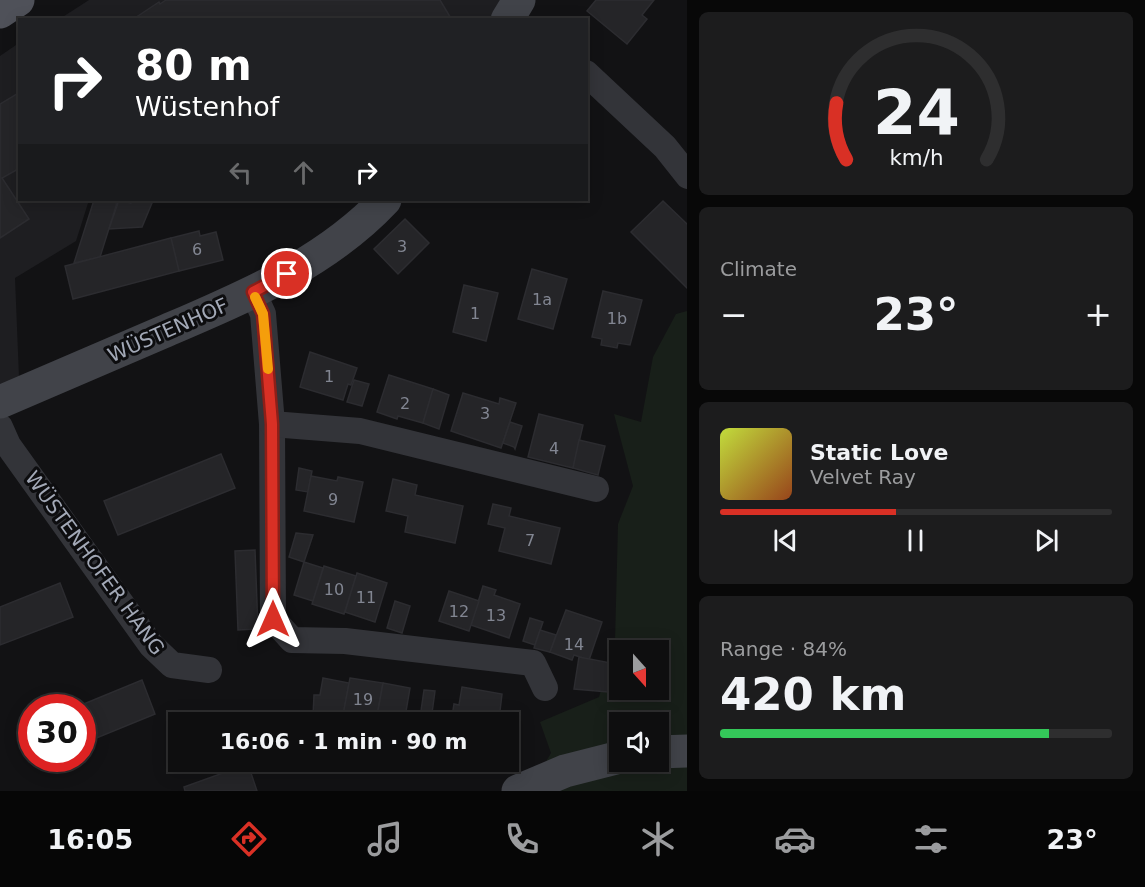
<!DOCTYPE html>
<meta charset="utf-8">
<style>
body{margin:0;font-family:"DejaVu Sans",sans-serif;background:#1c1c1d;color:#f1f3f6;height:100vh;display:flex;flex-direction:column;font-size:22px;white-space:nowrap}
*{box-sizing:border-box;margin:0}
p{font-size:20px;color:#9b9c9e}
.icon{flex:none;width:33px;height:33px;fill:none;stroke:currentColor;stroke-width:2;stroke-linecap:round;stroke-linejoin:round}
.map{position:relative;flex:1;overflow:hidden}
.panel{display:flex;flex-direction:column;gap:12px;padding:12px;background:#080808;width:458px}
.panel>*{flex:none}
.banner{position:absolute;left:18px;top:18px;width:570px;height:183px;border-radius:0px;box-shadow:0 3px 15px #0003,0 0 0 2px #2e2e2f;background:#202124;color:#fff;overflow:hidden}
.needle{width:39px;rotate:159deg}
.controls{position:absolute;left:609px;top:640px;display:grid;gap:12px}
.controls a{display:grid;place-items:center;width:60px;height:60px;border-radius:0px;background:#0e0e0f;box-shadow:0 3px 15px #0003,0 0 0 2px #2e2e2f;font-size:30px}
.speed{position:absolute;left:18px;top:694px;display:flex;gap:12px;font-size:30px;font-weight:700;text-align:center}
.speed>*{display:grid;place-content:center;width:78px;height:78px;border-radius:50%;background:#0e0e0f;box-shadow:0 3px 15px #0003,0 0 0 2px #2e2e2f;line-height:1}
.speed .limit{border:9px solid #d22;background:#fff;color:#111}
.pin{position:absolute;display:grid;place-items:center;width:51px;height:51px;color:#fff;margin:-26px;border:3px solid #fff;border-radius:50%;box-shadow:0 2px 6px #0007}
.me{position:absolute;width:66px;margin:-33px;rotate:0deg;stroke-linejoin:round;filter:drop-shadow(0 0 4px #0008)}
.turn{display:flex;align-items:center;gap:21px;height:126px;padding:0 18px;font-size:27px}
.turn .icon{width:78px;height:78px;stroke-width:2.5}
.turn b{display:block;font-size:42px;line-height:51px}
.lanes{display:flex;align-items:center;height:57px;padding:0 18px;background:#0003;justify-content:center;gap:30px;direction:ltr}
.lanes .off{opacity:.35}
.big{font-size:45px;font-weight:700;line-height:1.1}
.panel .tile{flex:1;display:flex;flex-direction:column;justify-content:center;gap:9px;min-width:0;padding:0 21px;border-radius:9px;background:#1c1c1d}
.panel .dial{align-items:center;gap:0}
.dial svg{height:156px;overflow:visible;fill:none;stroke:#2e2e2f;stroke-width:7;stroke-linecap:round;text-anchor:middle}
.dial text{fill:#f1f3f6;stroke:none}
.song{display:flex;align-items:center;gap:18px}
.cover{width:72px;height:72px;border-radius:9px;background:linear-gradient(135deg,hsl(70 70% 55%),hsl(20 70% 35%))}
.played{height:6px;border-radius:3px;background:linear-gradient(90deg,#d93025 45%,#2e2e2f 45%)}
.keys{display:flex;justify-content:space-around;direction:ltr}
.heat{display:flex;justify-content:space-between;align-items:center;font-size:33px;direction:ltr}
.charge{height:9px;border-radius:4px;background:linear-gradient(90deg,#34c759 84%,#2e2e2f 0)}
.trip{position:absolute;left:168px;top:712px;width:351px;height:60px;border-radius:0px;background:#0e0e0f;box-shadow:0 3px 15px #0003,0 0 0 2px #2e2e2f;font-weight:700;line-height:60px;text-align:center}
.dock{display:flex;height:96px;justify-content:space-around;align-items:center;background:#060606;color:#9b9c9e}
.dock .icon{width:42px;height:42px}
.dock .on{color:#d93025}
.dock b{font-size:27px;color:#f1f3f6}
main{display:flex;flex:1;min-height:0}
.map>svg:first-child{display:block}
.built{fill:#1e1e21}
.green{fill:#181f19;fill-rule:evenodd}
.building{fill:#252528;stroke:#2c2c30;stroke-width:1.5}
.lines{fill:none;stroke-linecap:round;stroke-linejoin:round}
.minor{stroke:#333439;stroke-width:26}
.secondary{stroke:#414349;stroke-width:33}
.primary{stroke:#4f5159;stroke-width:33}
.route-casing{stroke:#8d1f18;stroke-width:15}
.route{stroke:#d93025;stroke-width:10}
.slow{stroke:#f59e0b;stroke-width:10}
.labels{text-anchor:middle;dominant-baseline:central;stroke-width:6;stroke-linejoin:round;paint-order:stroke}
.number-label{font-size:16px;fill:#828692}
.street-label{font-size:20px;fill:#a2a8b6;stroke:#0d0d0f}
</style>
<main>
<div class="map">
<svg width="688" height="791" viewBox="0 0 688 791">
<rect width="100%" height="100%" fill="#121214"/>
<!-- built -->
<g class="built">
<path d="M89,0H500L489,20H58Z"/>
<path d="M19,43L20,200H89L76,241L15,278L19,377L0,386V56Z"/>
</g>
<!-- green -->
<path class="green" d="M687,311V791H529L551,753L540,722L599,697L615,641L618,524L633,486L614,414L641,422L653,357L676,314ZM620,651H658V690H620ZM620,723H658V762H620Z"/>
<!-- building -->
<g class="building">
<path d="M166,0H440L452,20H132L159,2L160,4Z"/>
<path d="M596,0H654L642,15L647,19L627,44L587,11Z"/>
<path d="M20,92V168L2,178L29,219L0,238V104Z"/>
<path d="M94,200H107L117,203L100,257L74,263Z"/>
<path d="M119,200L131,203L132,200H142L152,203L142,227L109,229Z"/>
<path d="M663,201L688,225V289L631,232Z"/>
<path d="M405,219L429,243L398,274L374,249Z"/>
<path d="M199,231L200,236L216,232L223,260L179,271L171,238Z"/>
<path d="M171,238L179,271L73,299L65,266Z"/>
<path d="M532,269L567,279L553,329L518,319Z"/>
<path d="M464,285L498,293L486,341L453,332Z"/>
<path d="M603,291L642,300L630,345L618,343L617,348L601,345L602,339L592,337Z"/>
<path d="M310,352L357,368L351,385L348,384L343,400L300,387Z"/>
<path d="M389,375L433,389L423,423L398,416L397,419L377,412Z"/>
<path d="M354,380L369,384L362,406L347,402Z"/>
<path d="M433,389L449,395L439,429L423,423Z"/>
<path d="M463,393L499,404L500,398L516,403L501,448L451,431Z"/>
<path d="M539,414L583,425L573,468L528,457Z"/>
<path d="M510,422L522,426L515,449L514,447L503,443Z"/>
<path d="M579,440L605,446L598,475L573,468Z"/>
<path d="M221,454L235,488L118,535L104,501Z"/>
<path d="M299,468L312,471L308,492L296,490Z"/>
<path d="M311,476L337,481L338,477L363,482L354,522L304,511Z"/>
<path d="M393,479L417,485L415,495L463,506L455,543L405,532L408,516L386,511Z"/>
<path d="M493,504L511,508L509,516L560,528L551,564L499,551L505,528L488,524Z"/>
<path d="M296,533L313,535L304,562L289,557Z"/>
<path d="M255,550L258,629L238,630L235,551Z"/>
<path d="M304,562L323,568L313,601L294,595Z"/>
<path d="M324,566L356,576L344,614L312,604Z"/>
<path d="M357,573L387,583L375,622L345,612Z"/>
<path d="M60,583L73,617L0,645V607Z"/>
<path d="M483,586L496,590L494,595L520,604L509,638L471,625Z"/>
<path d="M449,591L479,601L469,631L439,621Z"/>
<path d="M395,601L410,606L402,633L387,628Z"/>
<path d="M566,610L602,622L589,660L574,655L572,660L550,652Z"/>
<path d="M530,618L543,622L535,645L523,641Z"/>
<path d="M540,630L556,635L550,652L534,648Z"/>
<path d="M579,657L611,663L608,692L574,689Z"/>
<path d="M323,678L349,683L342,721L313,716L314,695H320Z"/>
<path d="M350,678L383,683L376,720L343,715Z"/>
<path d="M142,680L155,714L82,744V708H74Z"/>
<path d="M383,683L410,688L404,723L376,722Z"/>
<path d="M462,687L502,694L500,711L503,712L501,723H451L454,704L459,705Z"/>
<path d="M424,690L435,691L432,713L421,711Z"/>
<path d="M32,725V743L25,728Z"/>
<path d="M248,764L257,791H185L184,787Z"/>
</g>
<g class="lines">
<!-- minor -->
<g class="minor">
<path d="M586,73L665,147L688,176"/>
<path d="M253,292L263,314L272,424L273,619L292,640L345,641L533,663L545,688"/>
<path d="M272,424L360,431L596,489"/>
<path d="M0,427L8,445L151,645L172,665L209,670"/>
</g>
<!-- secondary -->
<g class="secondary">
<path d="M507,20L519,0"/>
<path d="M0,402C54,379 109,355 163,332C242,298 325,264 385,200"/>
<path d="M658,752L688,751"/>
<path d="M518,791L565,771L620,757"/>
</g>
<!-- primary -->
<path class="primary" d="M0,12L18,0"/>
</g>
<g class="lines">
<!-- route casing -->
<g class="route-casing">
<path id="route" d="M273,619L272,424L263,314L253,292L287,274"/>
</g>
<!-- route -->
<use href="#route" class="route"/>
<!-- slow -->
<path class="slow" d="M255,297L263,314L268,369"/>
</g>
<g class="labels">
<!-- number labels -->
<g class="number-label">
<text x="402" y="246">3</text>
<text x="197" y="249">6</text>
<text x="542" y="299">1a</text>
<text x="475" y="313">1</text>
<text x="617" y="318">1b</text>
<text x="329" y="376">1</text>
<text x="405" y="403">2</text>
<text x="485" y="413">3</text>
<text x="554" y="448">4</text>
<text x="333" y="499">9</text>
<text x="530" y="540">7</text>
<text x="334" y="589">10</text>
<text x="366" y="597">11</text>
<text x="459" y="611">12</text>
<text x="496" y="615">13</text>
<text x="574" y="644">14</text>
<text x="363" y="699">19</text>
</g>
<!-- street labels -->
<g class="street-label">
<text transform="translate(168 330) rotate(-24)">WÜSTENHOF</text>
<text transform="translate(95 563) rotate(54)">WÜSTENHOFER HANG</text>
</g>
</g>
</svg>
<div class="controls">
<a><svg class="needle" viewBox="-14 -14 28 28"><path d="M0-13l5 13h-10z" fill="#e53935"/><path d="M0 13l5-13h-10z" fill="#9b9c9e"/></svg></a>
<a><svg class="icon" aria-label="sound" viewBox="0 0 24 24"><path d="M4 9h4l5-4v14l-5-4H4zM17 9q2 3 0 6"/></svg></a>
</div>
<div class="speed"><div class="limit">30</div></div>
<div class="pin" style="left:287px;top:274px;background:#d93025"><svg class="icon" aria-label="arrive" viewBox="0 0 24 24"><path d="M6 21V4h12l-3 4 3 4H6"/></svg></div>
<svg class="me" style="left:273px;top:619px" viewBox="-20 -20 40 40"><path d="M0-17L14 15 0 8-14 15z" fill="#d93025" stroke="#fff" stroke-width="4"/></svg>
<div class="trip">16:06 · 1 min · 90 m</div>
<div class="banner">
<div class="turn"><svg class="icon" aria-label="right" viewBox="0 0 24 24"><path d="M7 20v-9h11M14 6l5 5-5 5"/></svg><div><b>80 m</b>Wüstenhof</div></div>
<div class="lanes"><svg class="icon off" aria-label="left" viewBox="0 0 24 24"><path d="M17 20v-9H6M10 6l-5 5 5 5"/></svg><svg class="icon off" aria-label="ahead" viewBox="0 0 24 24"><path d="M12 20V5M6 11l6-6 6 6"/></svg><svg class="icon" aria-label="right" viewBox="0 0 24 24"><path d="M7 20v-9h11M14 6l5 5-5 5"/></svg></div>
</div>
</div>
<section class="panel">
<div class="tile dial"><svg viewBox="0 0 100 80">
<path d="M14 69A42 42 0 1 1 86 69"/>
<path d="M14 69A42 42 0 0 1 9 40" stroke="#d93025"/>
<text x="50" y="56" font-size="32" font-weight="700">24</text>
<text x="50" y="72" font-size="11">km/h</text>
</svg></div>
<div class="tile"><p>Climate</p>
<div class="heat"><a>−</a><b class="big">23°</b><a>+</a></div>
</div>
<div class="tile">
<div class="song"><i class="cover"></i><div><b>Static Love</b><p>Velvet Ray</p></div></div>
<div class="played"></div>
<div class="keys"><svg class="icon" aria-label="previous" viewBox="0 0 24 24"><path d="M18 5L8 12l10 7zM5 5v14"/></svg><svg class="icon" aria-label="pause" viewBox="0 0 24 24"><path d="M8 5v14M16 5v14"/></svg><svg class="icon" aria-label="next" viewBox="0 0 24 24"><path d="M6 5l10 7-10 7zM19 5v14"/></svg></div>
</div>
<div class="tile"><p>Range · 84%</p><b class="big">420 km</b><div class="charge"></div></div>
</section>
</main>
<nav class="dock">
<b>16:05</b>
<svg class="icon on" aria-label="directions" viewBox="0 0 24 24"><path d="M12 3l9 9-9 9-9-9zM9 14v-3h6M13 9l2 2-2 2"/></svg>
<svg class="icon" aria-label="music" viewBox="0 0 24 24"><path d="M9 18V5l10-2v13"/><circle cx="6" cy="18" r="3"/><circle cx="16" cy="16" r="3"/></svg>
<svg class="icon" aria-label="phone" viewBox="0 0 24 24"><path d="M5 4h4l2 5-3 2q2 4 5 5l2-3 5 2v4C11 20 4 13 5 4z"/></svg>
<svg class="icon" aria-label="climate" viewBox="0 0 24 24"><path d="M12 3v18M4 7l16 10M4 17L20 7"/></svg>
<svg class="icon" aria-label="car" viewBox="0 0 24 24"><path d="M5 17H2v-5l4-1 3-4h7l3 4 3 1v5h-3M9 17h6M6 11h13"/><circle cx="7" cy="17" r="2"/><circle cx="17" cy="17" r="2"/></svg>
<svg class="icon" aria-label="filters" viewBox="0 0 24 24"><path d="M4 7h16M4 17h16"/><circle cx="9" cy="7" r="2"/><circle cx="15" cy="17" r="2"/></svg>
<b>23°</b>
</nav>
